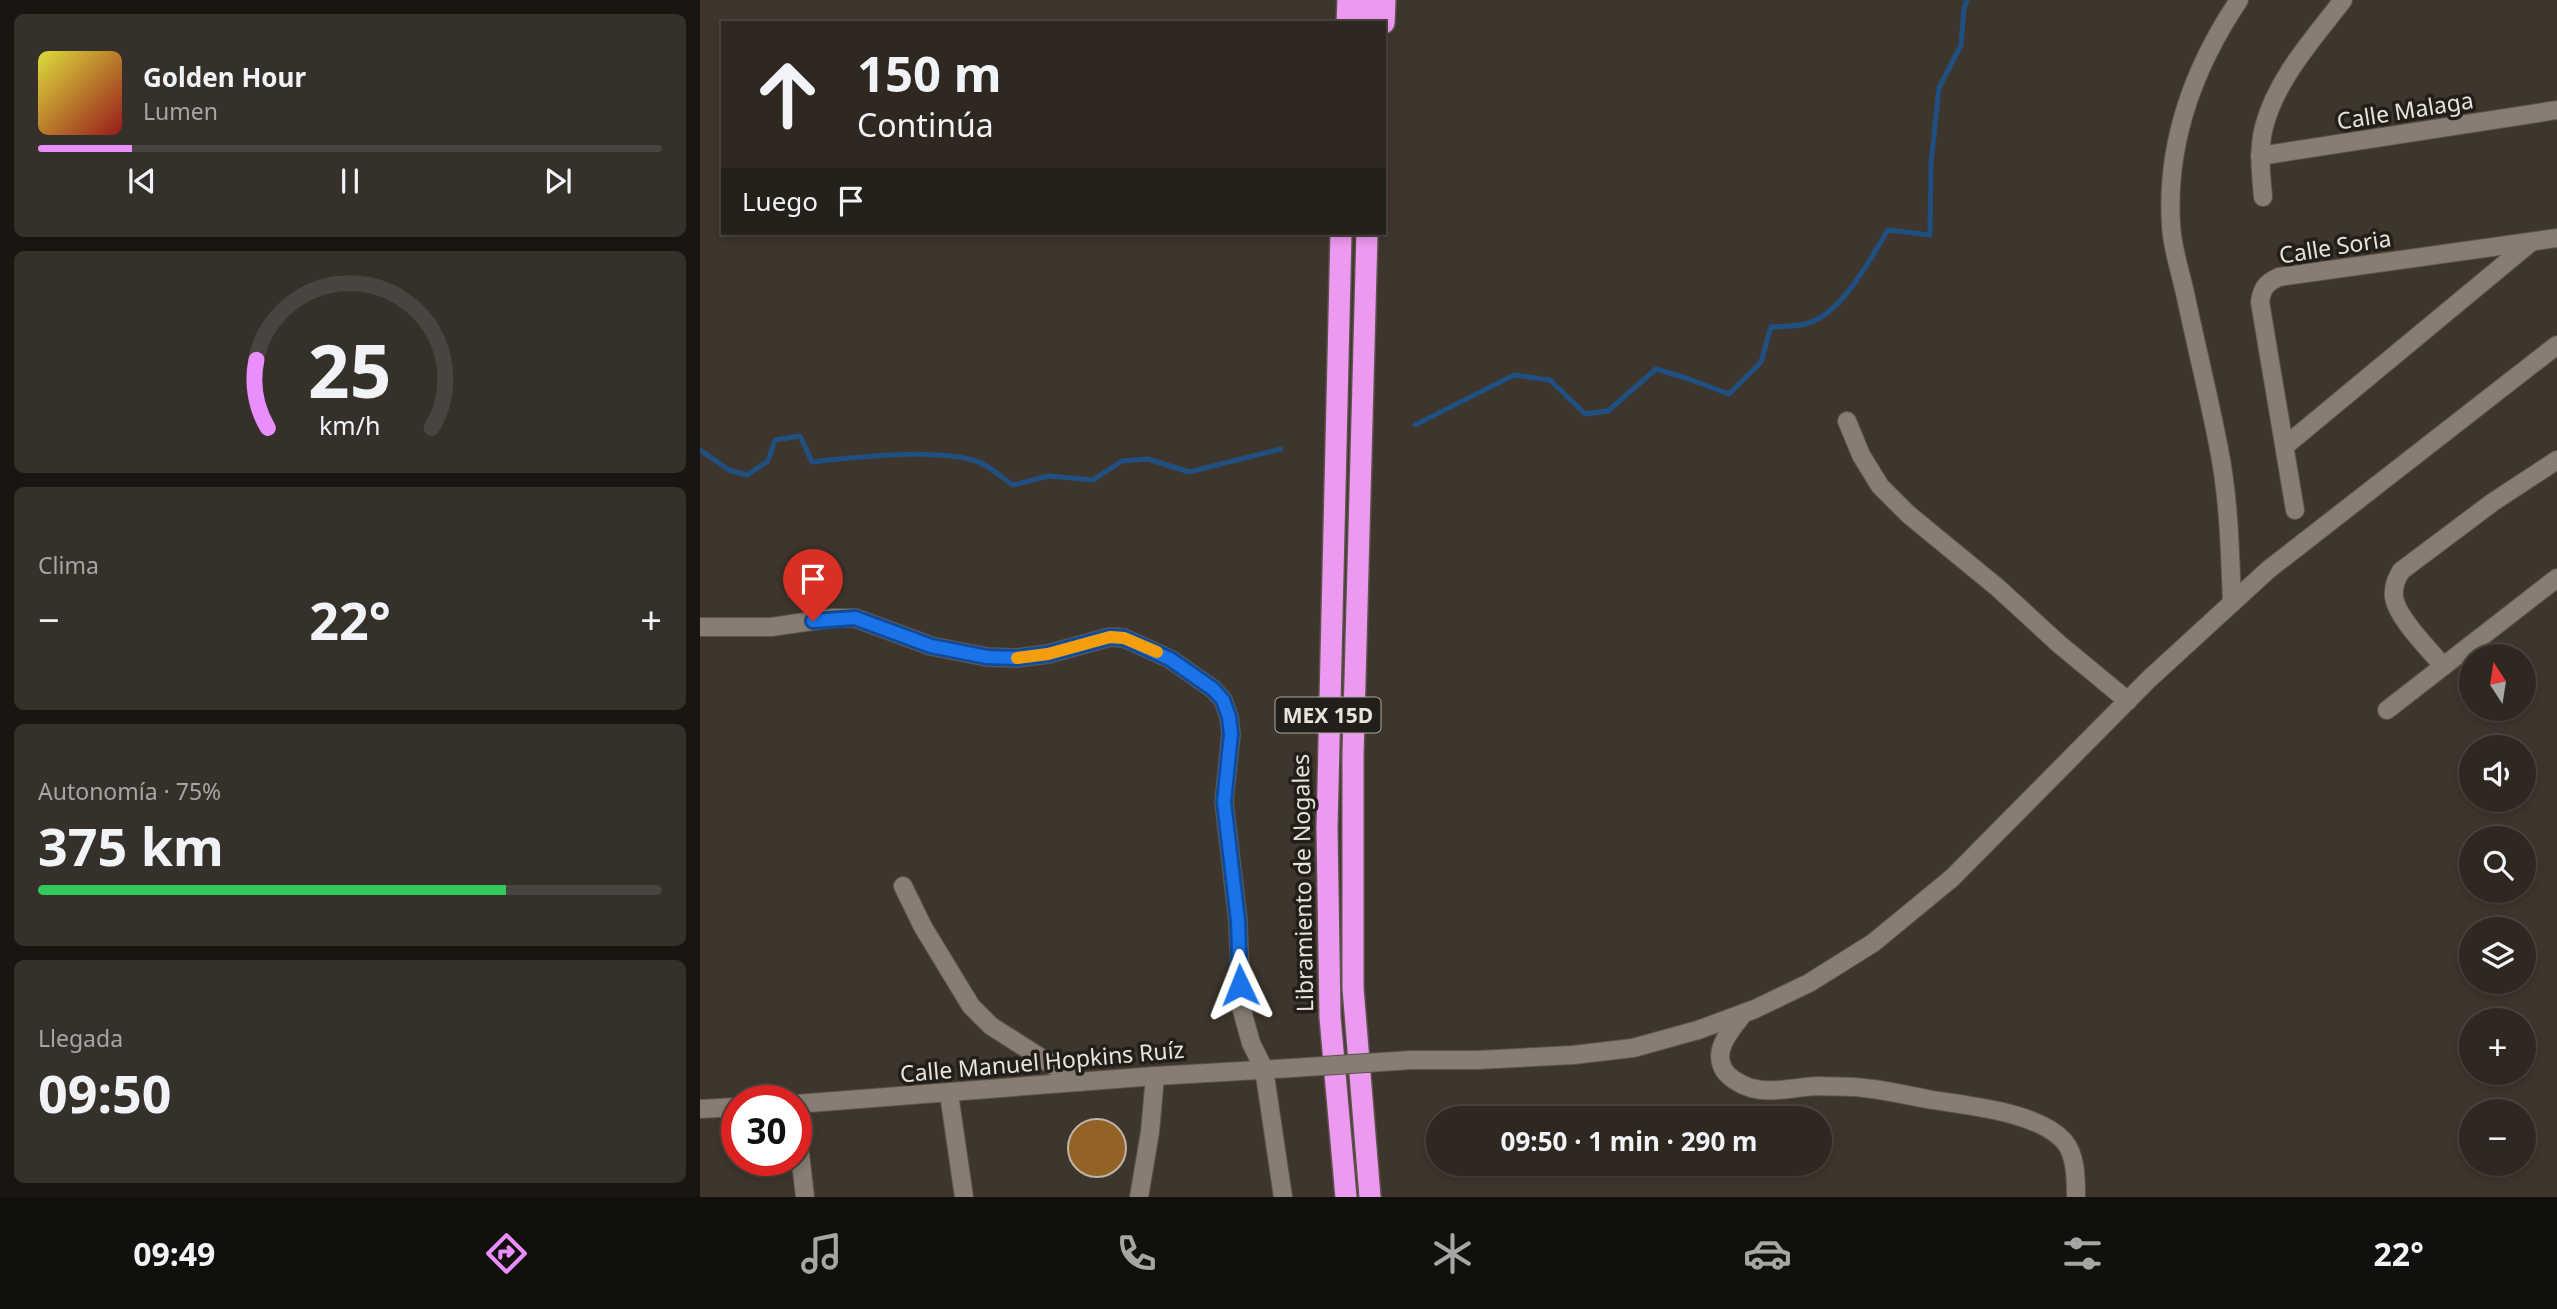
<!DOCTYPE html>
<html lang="es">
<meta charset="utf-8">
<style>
body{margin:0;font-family:"Noto Sans",sans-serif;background:#36302a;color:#f1f3f6;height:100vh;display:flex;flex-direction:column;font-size:26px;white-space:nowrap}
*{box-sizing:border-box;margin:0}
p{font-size:23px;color:#a7a6a5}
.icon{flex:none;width:38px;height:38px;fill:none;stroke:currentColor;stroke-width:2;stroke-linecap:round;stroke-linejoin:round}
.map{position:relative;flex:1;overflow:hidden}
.panel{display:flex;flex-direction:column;gap:14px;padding:14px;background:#191612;width:700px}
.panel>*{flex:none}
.banner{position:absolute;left:21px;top:21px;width:665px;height:214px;border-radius:0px;box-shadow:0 4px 10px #0003,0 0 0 2px #49443f;background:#2e2821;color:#f1f3f6;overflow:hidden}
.needle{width:46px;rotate:348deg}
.fabs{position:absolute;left:1759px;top:644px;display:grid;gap:14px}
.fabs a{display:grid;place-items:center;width:77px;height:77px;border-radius:50%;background:#2e2821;box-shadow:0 4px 10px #0003,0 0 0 2px #49443f;font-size:35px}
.speed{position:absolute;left:21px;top:1085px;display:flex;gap:14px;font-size:35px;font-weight:700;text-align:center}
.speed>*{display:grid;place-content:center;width:91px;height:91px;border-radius:50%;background:#2e2821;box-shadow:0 4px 10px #0003,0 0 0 2px #49443f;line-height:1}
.speed .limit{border:10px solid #d22;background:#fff;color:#111}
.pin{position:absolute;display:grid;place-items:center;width:60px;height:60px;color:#fff;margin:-72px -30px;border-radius:50% 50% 50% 0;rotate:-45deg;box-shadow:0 0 7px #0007}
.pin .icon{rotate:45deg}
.me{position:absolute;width:77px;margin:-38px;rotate:358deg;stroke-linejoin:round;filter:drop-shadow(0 0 5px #0008)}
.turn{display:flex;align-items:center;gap:24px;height:147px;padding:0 21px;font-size:32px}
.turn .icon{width:91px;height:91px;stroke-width:2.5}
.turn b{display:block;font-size:49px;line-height:60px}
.then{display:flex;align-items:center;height:66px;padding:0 21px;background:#0003;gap:14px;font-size:26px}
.big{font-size:52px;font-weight:700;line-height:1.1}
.panel .card{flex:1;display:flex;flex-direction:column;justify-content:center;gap:10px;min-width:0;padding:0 24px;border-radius:10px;background:#36302a}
.panel .dial{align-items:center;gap:0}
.dial svg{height:182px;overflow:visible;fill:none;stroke:#49443f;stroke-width:7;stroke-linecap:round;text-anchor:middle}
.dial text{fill:#f1f3f6;stroke:none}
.song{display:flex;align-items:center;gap:21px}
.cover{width:84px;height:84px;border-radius:10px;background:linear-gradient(135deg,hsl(60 70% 55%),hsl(0 70% 35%))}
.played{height:7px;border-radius:4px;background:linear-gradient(90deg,#ea8dfd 15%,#49443f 15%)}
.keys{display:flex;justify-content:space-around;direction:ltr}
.heat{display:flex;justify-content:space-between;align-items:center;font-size:38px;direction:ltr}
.charge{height:10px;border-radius:5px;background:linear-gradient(90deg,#34c759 75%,#49443f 0)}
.trip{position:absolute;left:726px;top:1106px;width:406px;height:70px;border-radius:35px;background:#2e2821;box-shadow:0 4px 10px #0003,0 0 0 2px #49443f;font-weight:700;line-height:70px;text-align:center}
.tab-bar{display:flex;height:112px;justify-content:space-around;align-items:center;background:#12100d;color:#a7a6a5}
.tab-bar .icon{width:49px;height:49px}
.tab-bar .selected{color:#ea8dfd}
.tab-bar b{font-size:32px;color:#f1f3f6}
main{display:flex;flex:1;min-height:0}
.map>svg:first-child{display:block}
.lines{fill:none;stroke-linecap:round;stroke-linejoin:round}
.stream{stroke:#1f5081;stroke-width:5}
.building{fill:#926325;stroke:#bfb5a9;stroke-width:2}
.minor-casing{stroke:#5c544c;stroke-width:20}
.highway-casing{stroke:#5c544c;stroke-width:24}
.minor{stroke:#877d72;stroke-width:18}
.highway{stroke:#ed99f0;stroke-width:21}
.minor-bridge-casing{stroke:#5c544c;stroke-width:20;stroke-linecap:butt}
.minor-bridge{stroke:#877d72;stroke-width:18}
.route-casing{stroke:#114b97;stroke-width:18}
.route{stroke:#1a73e8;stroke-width:12}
.slow{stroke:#f59e0b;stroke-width:12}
.labels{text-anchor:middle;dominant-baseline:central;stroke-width:7;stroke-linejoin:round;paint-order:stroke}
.shield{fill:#221e1a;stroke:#ada8a2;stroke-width:2}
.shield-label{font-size:21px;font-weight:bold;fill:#e8e3dc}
.street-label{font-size:23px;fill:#e8e3dc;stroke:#221e1a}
</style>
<main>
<section class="panel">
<div class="card">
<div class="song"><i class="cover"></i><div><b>Golden Hour</b><p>Lumen</p></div></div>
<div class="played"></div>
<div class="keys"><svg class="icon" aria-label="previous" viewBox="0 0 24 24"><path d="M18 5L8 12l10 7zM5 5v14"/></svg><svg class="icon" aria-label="pause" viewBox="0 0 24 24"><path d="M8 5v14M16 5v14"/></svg><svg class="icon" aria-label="next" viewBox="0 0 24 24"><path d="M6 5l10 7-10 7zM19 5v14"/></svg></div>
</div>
<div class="card dial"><svg viewBox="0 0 100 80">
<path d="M14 69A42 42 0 1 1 86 69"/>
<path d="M14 69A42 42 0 0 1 9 39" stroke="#ea8dfd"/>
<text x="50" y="56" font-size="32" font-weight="700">25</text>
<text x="50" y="72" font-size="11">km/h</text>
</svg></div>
<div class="card"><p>Clima</p>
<div class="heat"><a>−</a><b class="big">22°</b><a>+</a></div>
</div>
<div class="card"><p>Autonomía · 75%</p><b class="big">375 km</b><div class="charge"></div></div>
<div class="card"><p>Llegada</p><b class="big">09:50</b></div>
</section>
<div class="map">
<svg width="1857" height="1197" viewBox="0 0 1857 1197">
<rect width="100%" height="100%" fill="#3e362c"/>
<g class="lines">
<!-- stream -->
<g class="stream">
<path d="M715,425L814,375L850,380L885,414L908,411L956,369L986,378L1029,394L1061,362L1071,327C1082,326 1094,327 1105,324C1141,316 1170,259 1188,230L1230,235L1231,163L1239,88L1261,45L1264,8L1267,0"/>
<path d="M0,450L29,470L47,475L68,461L75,440L100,436L112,462C155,457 236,448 276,461C289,465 302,478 313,485L349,476L393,480L422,461L448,459L489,472L581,449"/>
</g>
</g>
<!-- building -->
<circle class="building" cx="397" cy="1148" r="29"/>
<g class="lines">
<!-- minor casing -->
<g class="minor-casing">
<g id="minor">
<path d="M1560,156L1857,110"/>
<path d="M1563,197C1561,174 1558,150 1564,127C1576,79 1614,38 1643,0"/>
<path d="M1147,421L1161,455L1180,486L1208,514L1298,588L1359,644L1428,701"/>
<path d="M1585,446L1830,243"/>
<path d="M1595,510L1560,302C1562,288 1566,283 1579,277L1857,238"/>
<path d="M1532,603C1530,551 1529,500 1519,449C1509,397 1496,345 1485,293C1480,271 1472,247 1471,225C1466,143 1494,67 1539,0"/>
<path d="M0,627H71L133,618H155L231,646L287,657L316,658L348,654L410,637L424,638L470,659L513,689L523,700L529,717L531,734L524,802L538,921L541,1007L551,1043L564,1069L583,1197"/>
<path d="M1743,666C1729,649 1697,618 1694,597C1693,587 1696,580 1701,571L1793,502L1857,460"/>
<path d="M1687,710L1857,578"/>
<path d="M203,886L223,927L271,1006L291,1026L379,1082"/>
<path d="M1043,1014C1033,1028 1014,1047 1022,1066C1026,1077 1041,1085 1051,1088C1073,1094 1099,1086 1121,1086C1135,1087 1150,1086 1164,1088C1185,1090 1206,1095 1227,1099C1266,1106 1337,1111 1364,1141C1376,1155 1376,1179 1376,1197"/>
<path d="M711,1060H777L873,1055L933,1048L998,1030L1055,1009L1109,983L1173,943L1252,878L1448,680L1568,570L1857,345"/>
<path d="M249,1094L264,1197"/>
<path d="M96,1104L455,1076L592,1068"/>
<path d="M0,1109L37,1107"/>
<path d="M96,1119L105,1197"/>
<path d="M439,1197L450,1132L455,1076"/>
</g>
</g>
<!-- highway casing -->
<g class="highway-casing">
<g id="highway">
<path d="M666,0V23"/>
<path d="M647,23L648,0"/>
<path d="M684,23L685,0"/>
<path d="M641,233L627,828L630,1017L646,1197"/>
<path d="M667,233L653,755V988L670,1197"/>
</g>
</g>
<!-- minor -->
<use href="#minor" class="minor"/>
<!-- highway -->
<use href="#highway" class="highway"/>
<!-- minor-bridge casing -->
<g class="minor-bridge-casing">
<path id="minor-bridge" d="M592,1068L711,1060"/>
</g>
<!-- minor-bridge -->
<use href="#minor-bridge" class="minor-bridge"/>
</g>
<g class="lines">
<!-- route casing -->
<g class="route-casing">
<path id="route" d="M113,621L155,618L231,646L287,657L316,658L348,654L410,637L424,638L470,659L513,689L523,700L529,717L531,734L524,802L538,921L540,985"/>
</g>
<!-- route -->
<use href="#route" class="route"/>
<!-- slow -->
<path class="slow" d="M317,658L348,654L410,637L424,638L457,652"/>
</g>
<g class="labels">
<!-- shield labels -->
<rect class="shield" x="575.5" y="697.5" width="105" height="35" rx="5"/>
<g class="shield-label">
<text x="628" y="715">MEX 15D</text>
</g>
<!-- street labels -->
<g class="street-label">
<text transform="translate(1705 110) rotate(-9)">Calle Malaga</text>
<text transform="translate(1635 246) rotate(-9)">Calle Soria</text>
<text transform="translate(602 883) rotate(-91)">Libramiento de Nogales</text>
<text transform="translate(342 1061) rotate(-5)">Calle Manuel Hopkins Ruíz</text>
</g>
</g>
</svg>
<div class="fabs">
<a><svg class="needle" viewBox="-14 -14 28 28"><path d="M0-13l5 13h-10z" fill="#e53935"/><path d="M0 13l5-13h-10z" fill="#a7a6a5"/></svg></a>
<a><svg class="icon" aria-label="sound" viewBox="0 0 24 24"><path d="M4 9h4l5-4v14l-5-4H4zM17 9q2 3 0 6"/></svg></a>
<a><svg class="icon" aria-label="search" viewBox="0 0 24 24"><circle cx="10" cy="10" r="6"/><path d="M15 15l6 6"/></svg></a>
<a><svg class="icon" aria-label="layers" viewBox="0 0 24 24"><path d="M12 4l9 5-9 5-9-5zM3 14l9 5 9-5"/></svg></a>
<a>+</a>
<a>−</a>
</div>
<div class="speed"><div class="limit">30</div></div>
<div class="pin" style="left:113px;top:621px;background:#d93025"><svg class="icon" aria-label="arrive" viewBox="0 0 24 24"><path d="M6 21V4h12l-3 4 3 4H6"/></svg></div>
<svg class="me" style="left:540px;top:985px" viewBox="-20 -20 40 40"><path d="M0-17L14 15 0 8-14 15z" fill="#1a73e8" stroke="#fff" stroke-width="4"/></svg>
<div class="trip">09:50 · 1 min · 290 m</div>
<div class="banner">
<div class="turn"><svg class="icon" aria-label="ahead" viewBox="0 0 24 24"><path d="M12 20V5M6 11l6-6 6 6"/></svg><div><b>150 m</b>Continúa</div></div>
<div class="then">Luego<svg class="icon" aria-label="arrive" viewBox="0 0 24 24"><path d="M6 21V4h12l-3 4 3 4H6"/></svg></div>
</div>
</div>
</main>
<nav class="tab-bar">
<b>09:49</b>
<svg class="icon selected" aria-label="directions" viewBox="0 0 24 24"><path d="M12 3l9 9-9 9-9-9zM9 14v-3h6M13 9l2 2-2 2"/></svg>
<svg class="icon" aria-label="music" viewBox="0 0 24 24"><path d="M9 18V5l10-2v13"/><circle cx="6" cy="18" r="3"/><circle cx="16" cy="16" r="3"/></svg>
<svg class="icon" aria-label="phone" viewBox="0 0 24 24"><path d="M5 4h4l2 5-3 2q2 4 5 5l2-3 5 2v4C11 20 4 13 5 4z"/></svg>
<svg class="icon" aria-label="climate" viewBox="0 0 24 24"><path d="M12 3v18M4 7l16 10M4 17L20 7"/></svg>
<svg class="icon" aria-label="car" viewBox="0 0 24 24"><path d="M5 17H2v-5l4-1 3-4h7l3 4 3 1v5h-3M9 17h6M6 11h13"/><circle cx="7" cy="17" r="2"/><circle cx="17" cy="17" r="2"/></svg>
<svg class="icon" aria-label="filters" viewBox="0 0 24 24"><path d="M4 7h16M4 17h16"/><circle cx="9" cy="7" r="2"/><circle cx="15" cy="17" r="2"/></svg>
<b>22°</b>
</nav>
